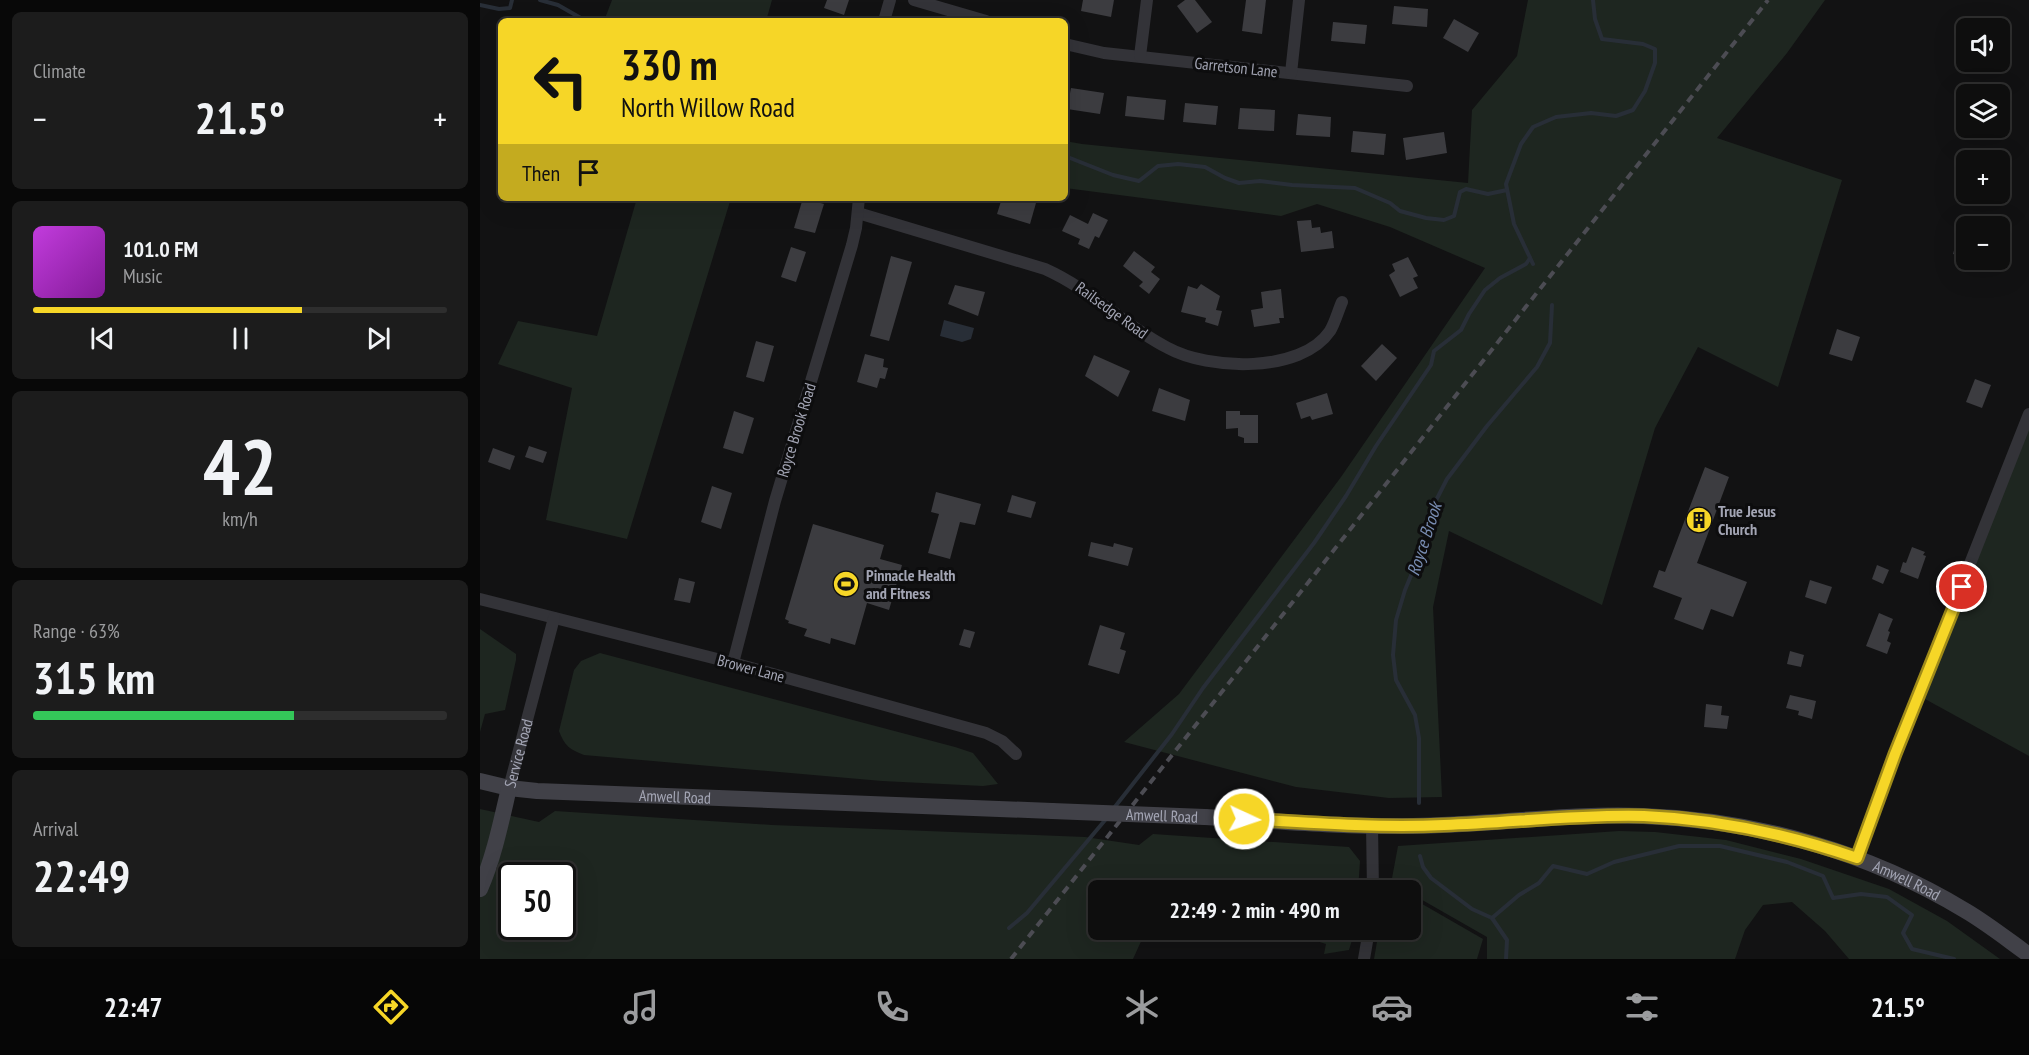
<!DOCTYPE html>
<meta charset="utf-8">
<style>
body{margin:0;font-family:"PT Sans Narrow",sans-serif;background:#1c1c1c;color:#f1f3f6;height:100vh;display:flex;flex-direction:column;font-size:22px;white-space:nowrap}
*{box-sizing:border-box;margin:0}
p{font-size:20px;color:#9b9c9e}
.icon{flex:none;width:33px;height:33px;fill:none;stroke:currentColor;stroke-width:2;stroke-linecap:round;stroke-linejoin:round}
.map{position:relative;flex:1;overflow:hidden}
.drawer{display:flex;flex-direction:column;gap:12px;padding:12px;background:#080808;width:480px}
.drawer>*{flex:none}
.top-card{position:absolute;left:18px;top:18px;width:570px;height:183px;border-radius:9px;box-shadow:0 6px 24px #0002,0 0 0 2px #2e2e2e;background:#f6d627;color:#111;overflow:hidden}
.controls{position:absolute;left:1476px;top:18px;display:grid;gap:12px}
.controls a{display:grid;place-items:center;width:54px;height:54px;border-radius:9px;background:#0e0e0e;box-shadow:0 6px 24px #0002,0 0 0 2px #2e2e2e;font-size:30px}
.speed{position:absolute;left:18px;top:862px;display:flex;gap:12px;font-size:30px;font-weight:700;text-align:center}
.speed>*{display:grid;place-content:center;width:78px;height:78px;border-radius:50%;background:#0e0e0e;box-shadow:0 6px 24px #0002,0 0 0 2px #2e2e2e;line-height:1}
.speed .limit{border:3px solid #111;border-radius:9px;background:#fff;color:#111}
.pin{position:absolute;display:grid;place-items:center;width:51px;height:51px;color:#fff;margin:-26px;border:3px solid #fff;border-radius:50%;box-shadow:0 2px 6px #0007}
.me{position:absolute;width:66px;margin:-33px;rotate:93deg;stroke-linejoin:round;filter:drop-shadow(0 0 4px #0008)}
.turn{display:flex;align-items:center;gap:21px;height:126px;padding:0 24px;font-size:27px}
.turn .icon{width:78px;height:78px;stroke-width:2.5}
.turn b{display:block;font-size:42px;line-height:51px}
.then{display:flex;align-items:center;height:57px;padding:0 24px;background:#0003;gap:12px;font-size:22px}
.big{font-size:45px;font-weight:600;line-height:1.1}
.drawer .tile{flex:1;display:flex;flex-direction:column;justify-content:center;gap:9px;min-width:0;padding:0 21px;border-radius:9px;background:#1c1c1c}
.drawer .dial{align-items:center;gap:0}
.dial b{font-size:78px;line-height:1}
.song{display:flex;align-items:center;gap:18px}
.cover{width:72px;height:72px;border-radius:9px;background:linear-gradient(135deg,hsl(290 70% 55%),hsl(290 70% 35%))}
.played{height:6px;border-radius:3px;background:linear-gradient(90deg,#f6d627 65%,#2e2e2e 65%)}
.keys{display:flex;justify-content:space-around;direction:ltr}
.heat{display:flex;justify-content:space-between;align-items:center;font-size:33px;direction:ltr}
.charge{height:9px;border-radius:4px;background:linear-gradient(90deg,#34c759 63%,#2e2e2e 0)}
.trip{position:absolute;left:608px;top:880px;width:333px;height:60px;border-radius:9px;background:#0e0e0e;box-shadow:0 6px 24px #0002,0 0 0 2px #2e2e2e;font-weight:600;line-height:60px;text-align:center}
.tab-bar{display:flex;height:96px;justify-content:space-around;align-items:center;background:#060606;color:#9b9c9e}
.tab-bar .icon{width:42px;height:42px}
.tab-bar .on{color:#f6d627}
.tab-bar b{font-size:27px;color:#f1f3f6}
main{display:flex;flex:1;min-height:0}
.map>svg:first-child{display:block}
.green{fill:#1e2620;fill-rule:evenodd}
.water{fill:#282e37}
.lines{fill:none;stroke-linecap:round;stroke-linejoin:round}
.stream{stroke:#282e37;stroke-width:4}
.building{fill:#3c3c40}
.street{stroke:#333338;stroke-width:12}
.secondary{stroke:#414148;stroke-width:16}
.rail{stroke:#4c4c53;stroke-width:4;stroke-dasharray:8 6;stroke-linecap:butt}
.secondary-bridge{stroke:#414148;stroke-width:16}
.route-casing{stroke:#a08b19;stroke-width:15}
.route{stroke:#f6d627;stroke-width:10}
.labels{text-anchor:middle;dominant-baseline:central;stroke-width:6;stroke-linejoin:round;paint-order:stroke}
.street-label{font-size:16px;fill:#a3a5b4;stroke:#0d0d0e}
.poi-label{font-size:16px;font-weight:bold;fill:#a3a5b4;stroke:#0d0d0e;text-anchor:start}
.water-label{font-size:18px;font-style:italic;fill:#788cb1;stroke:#0d0d0e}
</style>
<main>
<section class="drawer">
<div class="tile"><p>Climate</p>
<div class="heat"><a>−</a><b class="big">21.5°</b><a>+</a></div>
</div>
<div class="tile">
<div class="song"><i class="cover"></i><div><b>101.0 FM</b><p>Music</p></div></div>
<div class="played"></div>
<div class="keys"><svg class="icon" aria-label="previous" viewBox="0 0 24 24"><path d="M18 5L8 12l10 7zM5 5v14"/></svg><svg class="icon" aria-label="pause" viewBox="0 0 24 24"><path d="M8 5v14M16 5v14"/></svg><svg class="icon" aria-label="next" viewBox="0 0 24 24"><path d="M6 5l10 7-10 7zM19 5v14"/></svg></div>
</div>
<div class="tile dial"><b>42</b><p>km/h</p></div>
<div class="tile"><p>Range · 63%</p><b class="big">315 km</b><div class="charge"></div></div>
<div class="tile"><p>Arrival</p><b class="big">22:49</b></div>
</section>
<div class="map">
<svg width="1549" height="959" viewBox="0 0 1549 959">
<rect width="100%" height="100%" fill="#121213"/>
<!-- green -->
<g class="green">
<path d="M132,0H292L286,21H124Z"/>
<path d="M1048,0H1345L1307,53L1237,138L1362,180L1298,387L1218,347L1175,428L1122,605L969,531L953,607L962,797L909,798L816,787L644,742L699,694L861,477L1005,268L910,227L837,204L801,216L585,188V141L602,144L988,183L992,110L1037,56Z"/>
<path d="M157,198H251L147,539L66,520L92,388L18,364L38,321L117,336Z"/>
<path d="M1549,420V756L1445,699Z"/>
<path d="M0,629L36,654V660L25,710L5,714L0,732Z"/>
<path d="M120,653L475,747L493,753L518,784L503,786L402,781L104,755C90,750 84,745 79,731L94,670L101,661Z"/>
<path d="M0,809L59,822L75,811L292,825L605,837L659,845L673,834L869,847L880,861L878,891H618V930H675L663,937L653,959H0ZM32,876H82V927H32Z"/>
<path d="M1139,831L1175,832L1246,840L1321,859L1409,889L1467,921L1520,959H1369L1345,931L1312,902L1283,905L1265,930L1255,959H1007V937L930,893V891L910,889L918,846Z"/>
<path d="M930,897L1003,939L997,959H894L898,936L910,937L912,930H930Z"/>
<path d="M801,930H875L869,950L844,954L846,944Z"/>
</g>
<!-- water -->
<path class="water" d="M464,320L494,328L491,339L482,342L460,336Z"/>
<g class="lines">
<!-- stream -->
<g class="stream">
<path d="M60,0L78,5L106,21"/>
<path d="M0,5L19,9L30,8L32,0"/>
<path d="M585,156L633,175L659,181L678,166L698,164L725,167L745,178L759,183L780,181L812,185L875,188L910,203L920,211L946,218L964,220L974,216L980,192L986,189L1008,194L1027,190"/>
<path d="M1053,264L1034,224L1026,184L1041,144L1053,127L1076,117L1111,113L1136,116L1153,110L1165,91L1175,63V49L1163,44L1122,39L1115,19L1113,0"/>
<path d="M939,803V738L935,715L916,680L913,655L916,620L925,590L937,561L947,518L967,479L1007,426L1057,367L1070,343L1072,305"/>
<path d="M634,808L692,734L723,688L834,543L866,496L896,446L951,365L954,351L981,330L989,314L1005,290L1020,278L1046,264L1050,258"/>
<path d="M940,856L943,867L951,878L992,909L1012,918L1027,940L1026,959"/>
<path d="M1012,918L1039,895L1059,883L1073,866L1107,874L1134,862L1199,846H1240L1307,862L1343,876L1353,898L1381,894L1407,897L1432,915L1423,933L1432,949L1474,959"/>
<path d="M529,928L547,913L626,819"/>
</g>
</g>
<!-- building -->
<g class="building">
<path d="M347,0H369L364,15L344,8Z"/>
<path d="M603,0H634L631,17L601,11Z"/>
<path d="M705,0H715L732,22L717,33L697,6Z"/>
<path d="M766,0H786L782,34L762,31Z"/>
<path d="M914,6L948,9L947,27L912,24Z"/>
<path d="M974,19L999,33L988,52L963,38Z"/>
<path d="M853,22L887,25L885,44L851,41Z"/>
<path d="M591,88L624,93L620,114L587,109Z"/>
<path d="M647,96L686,100L684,120L645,116Z"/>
<path d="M705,103L738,106L736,125L703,122Z"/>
<path d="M760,108L795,110L794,131L758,129Z"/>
<path d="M818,114L851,117L850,137L816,135Z"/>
<path d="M873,131L906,134L904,155L871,152Z"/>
<path d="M964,132L967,153L926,160L923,138Z"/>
<path d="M323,198L344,204L335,233L314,228Z"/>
<path d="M522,198H539L556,203L550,224L517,214Z"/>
<path d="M613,213L628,220L619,238L615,236L609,249L598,244L600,239L582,231L590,215L608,224Z"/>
<path d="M831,220L832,228L840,227L841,233L852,231L854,248L821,252L817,221Z"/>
<path d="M1477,239L1486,242V258L1473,254Z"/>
<path d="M311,247L326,252L316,282L301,277Z"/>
<path d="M654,251L675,267L671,272L680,279L669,294L659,286L663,282L643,266Z"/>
<path d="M411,256L432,262L409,341L390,336Z"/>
<path d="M928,257L938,276L933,278L938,288L920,297L909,275L915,271L912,264Z"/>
<path d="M721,284L740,296L736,310L742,311L738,326L725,322L726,318L701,312L708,286L717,289Z"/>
<path d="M475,285L505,292L498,316L468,304Z"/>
<path d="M801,289L804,318H799L800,323L774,327L771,310L783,308L781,292Z"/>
<path d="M1357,329L1380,337L1372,361L1349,354Z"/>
<path d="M276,341L294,346L284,382L266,377Z"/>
<path d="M902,344L917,358L896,381L881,366Z"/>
<path d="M385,354L404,359L403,367L408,368L405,379L400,378L397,388L377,382Z"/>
<path d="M614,355L650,371L638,397L605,376Z"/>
<path d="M1495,379L1511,385L1502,408L1486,402Z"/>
<path d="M679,388L710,400L705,421L672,411Z"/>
<path d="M847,393L853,414L832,420L830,416L821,419L816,403Z"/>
<path d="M254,411L274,418L263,454L243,448Z"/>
<path d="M746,411H760V415H778V443H764V438L758,436V428L746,429Z"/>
<path d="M49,446L67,452L63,463L45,457Z"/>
<path d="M13,448L35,456L30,470L8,462Z"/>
<path d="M1225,467L1249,477L1217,563L1267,582L1253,617L1231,609L1223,630L1194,619L1202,598L1173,587L1179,570L1185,572Z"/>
<path d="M232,486L252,493L241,529L221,522Z"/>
<path d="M456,492L501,504L495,525L480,522L470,559L448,553L459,514L451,512Z"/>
<path d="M532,495L556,502L551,518L527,512Z"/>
<path d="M333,524L404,545L400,559L422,565L409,610L387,603L375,645L351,638L350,644L324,636L327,629L308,623L309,621L305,619Z"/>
<path d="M611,542L633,547L634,543L653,548L648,566L608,556Z"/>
<path d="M1432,547L1445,552L1443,555L1446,556L1438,579L1420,572L1423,562L1426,563Z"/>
<path d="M1397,565L1409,570L1403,584L1392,579Z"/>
<path d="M199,578L215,582L210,603L194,600Z"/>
<path d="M1330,580L1352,587L1346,604L1325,597Z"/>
<path d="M1399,613L1413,619L1408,631L1410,632L1407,641L1411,643L1407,654L1386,646Z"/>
<path d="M620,625L645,633L640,649L646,651L639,674L608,665Z"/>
<path d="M484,629L495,632L490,648L479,645Z"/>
<path d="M1310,651L1324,655L1321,667L1307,664Z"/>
<path d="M1310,695L1336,701L1332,719L1318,715L1319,711L1306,708Z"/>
<path d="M1226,704L1242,706L1241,715L1249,716L1247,729L1224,727Z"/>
</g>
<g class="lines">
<!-- street -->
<g class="street">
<path d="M434,0L506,21"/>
<path d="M404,21L410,0"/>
<path d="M585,44L624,53L927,86"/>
<path d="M660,56L667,0"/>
<path d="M811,73L819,0"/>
<path d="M378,213L565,269C612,290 643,325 688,348C728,370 821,374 850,331C855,323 858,311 862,302"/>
<path d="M0,599L253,663L506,733L522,741L536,754"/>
<path d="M253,663L295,501L372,245L376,228L379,198"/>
<path id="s1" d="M29,788L74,618"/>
<path d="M892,825L893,891"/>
<path d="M1377,858L1415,754L1549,414"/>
<path d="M884,959L889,930"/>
</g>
<!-- secondary -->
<g class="secondary">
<path id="s2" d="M0,781L29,788L57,791L572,811"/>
<path id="s3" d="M725,817C794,821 864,827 933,826C1010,825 1087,813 1163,816C1276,820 1389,852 1486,911C1508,924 1528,940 1549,955"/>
<path d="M0,889C14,857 21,822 29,788"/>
</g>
<!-- rail -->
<path class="rail" d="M531,959L1288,0"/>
<!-- secondary-bridge -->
<path class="secondary-bridge" id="s4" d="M572,811L725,817"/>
</g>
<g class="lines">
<!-- route casing -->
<g class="route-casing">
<path id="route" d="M764,819C831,823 898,828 964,825C1030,823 1097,814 1164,816C1237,819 1307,834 1377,858L1415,754L1482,587"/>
</g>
<!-- route -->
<use href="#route" class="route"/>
</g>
<!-- icons -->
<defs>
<g id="building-disc" transform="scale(1.35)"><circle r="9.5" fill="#f6d627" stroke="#0d0d0e"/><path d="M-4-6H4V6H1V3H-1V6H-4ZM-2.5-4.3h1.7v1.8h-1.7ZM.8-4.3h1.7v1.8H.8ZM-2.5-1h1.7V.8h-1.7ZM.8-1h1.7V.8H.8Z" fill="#111"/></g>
<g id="stadium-disc" transform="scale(1.35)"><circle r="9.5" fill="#f6d627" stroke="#0d0d0e"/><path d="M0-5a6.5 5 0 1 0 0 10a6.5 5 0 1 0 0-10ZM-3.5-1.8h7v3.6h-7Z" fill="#111"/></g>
</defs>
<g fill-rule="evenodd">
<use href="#building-disc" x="1219" y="520"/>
<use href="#stadium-disc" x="366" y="584"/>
</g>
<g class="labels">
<!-- street labels -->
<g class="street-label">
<text transform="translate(756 67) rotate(6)">Garretson Lane</text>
<text transform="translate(632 310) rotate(36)">Railsedge Road</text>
<text transform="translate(316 430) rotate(-73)">Royce Brook Road</text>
<text transform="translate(271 668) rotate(15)">Brower Lane</text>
<text stroke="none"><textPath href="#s1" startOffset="36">Service Road</textPath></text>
<text stroke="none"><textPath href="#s2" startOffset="196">Amwell Road</textPath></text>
<text stroke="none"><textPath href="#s4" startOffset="110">Amwell Road</textPath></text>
<text stroke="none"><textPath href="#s3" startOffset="712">Amwell Road</textPath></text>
</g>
<!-- poi labels -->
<g class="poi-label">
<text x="1238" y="511">True Jesus<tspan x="1238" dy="18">Church</tspan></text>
<text x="386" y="575">Pinnacle Health<tspan x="386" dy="18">and Fitness</tspan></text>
</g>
<!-- water labels -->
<g class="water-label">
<text transform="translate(944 539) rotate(-72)">Royce Brook</text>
</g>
</g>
</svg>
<div class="controls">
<a><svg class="icon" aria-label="sound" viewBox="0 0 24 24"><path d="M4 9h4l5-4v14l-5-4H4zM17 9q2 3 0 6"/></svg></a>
<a><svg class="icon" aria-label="layers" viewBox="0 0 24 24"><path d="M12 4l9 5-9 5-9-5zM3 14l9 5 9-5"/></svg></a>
<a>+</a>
<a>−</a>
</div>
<div class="speed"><div class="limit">50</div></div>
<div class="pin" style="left:1482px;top:587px;background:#d93025"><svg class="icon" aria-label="arrive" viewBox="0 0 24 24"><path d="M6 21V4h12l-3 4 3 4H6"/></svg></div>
<svg class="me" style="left:764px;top:819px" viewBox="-20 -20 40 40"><circle r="17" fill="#f6d627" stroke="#fff" stroke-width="3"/><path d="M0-11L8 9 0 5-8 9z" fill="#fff"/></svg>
<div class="trip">22:49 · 2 min · 490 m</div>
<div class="top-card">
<div class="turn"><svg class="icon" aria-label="left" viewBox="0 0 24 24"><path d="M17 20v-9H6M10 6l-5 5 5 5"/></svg><div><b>330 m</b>North Willow Road</div></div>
<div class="then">Then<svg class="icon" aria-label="arrive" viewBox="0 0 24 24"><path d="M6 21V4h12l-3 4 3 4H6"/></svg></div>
</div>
</div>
</main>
<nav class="tab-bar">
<b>22:47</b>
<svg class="icon on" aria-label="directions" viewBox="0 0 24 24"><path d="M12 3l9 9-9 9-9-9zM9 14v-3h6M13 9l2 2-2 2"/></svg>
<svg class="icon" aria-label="music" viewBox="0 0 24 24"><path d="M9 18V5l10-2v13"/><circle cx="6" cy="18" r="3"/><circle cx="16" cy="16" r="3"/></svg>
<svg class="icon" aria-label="phone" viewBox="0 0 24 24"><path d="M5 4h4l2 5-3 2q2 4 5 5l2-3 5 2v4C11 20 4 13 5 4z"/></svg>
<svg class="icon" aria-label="climate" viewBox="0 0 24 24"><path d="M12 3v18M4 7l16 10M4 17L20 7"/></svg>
<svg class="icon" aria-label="car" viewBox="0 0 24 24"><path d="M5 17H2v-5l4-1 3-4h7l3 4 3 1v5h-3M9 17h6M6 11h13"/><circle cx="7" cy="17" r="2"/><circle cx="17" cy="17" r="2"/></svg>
<svg class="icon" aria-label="filters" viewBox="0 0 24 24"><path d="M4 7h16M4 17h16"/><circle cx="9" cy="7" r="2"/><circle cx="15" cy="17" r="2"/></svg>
<b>21.5°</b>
</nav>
